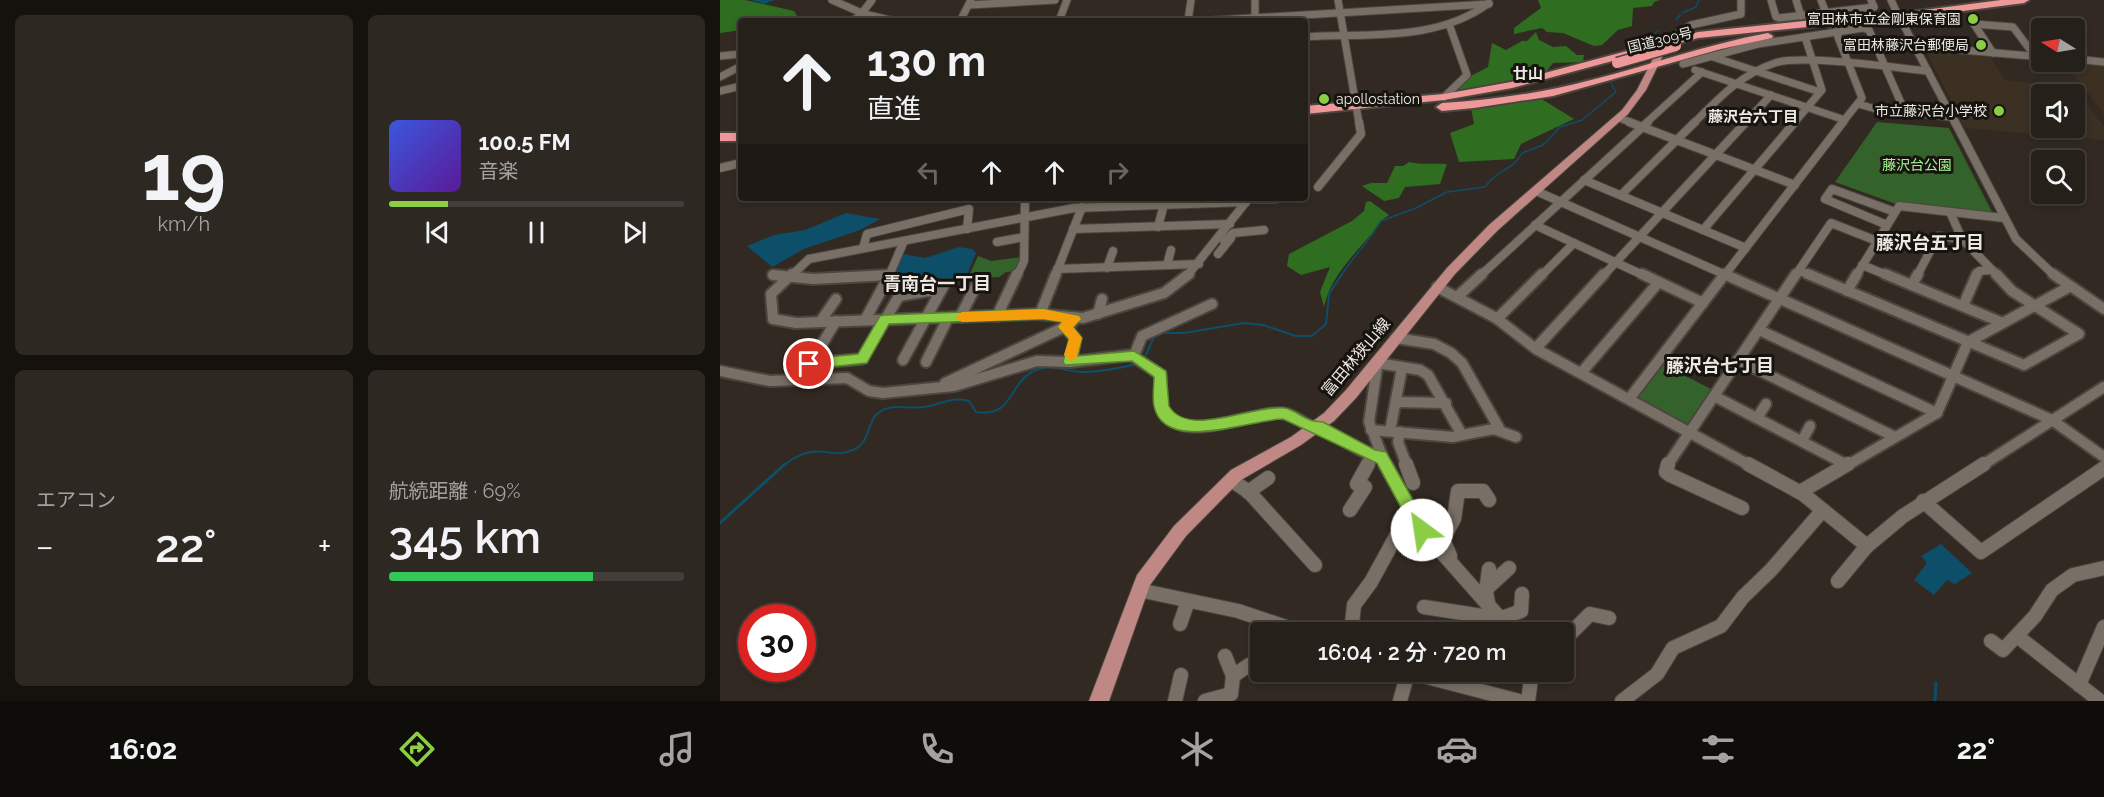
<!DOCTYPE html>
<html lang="ja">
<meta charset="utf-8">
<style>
body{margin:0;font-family:Raleway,"Noto Sans JP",sans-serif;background:#2e2823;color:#f1f3f6;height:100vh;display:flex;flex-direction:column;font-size:22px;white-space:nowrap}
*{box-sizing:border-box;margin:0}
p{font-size:20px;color:#a4a3a2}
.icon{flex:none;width:33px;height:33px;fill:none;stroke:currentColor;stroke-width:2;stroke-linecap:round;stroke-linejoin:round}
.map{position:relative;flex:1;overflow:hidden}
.side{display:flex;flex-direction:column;gap:15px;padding:15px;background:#15120e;width:720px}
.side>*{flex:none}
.top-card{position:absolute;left:18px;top:18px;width:570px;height:183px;border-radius:6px;box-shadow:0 3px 9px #0003,0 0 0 2px #423e39;background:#26201a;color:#f1f3f6;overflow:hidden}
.needle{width:39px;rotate:281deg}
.controls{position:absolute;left:1311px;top:18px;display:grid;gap:12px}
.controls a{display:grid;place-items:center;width:54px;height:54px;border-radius:6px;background:#26201a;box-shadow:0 3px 9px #0003,0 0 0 2px #423e39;font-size:30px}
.speed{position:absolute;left:18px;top:604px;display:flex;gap:12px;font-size:30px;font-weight:700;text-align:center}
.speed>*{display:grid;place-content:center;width:78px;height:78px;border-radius:50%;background:#26201a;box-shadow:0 3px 9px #0003,0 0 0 2px #423e39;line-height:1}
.speed .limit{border:9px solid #d22;background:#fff;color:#111}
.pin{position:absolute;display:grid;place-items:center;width:51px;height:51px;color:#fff;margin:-26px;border:3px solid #fff;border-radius:50%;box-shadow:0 2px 6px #0007}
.me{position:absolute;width:66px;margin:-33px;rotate:329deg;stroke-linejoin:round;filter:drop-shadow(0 0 4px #0008)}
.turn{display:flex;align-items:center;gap:21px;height:126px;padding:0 30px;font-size:27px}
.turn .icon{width:78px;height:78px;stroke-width:2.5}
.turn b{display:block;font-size:42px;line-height:51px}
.lanes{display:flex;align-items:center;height:57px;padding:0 30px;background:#0003;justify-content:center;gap:30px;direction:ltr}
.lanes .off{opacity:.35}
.big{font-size:45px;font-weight:600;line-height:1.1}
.side .tile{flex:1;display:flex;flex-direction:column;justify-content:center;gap:9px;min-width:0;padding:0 21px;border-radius:9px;background:#2e2823}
.side .dial{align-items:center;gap:0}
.dial b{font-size:78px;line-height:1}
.song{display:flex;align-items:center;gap:18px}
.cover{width:72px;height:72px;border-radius:9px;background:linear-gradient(135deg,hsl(230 70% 55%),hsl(270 70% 35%))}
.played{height:6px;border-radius:3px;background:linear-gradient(90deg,#8bce46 20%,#423e39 20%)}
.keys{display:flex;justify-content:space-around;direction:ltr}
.heat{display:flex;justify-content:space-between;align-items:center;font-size:33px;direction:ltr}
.charge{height:9px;border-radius:4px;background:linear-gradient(90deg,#34c759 69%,#423e39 0)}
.side .tiles{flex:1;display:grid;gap:15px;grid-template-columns:repeat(2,1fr)}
.trip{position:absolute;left:530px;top:622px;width:324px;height:60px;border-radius:6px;background:#26201a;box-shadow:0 3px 9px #0003,0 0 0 2px #423e39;font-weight:600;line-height:60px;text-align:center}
.tabs{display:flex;height:96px;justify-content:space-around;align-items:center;background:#0f0d0a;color:#a4a3a2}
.tabs .icon{width:42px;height:42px}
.tabs .current{color:#8bce46}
.tabs b{font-size:27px;color:#f1f3f6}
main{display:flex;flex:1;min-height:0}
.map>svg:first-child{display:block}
.built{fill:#3c3023;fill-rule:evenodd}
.green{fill:#34622b}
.forest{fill:#2f6d21}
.water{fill:#0d4e69}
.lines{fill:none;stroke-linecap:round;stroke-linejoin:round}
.stream-far2{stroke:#0d4e69;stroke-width:1.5}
.stream-far1{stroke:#0d4e69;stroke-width:2}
.stream{stroke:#0d4e69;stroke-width:3}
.river{fill:#0d4e69;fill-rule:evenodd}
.minor-far3-casing{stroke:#4c463f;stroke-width:9}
.minor-far2-casing{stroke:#4c463f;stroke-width:10}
.minor-far1-casing{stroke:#4c463f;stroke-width:14}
.minor-casing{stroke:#4c463f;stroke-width:16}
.major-casing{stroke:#4c463f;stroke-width:2}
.highway-casing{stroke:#4c463f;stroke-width:4}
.minor-far3{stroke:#787066;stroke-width:7}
.minor-far2{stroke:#787066;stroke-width:8}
.minor-far1{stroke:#787066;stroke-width:10}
.minor{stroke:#787066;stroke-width:14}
.major{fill:#bf8885;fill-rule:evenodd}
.highway{fill:#ef9899;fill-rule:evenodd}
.minor-bridge-casing{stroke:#4c463f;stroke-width:9;stroke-linecap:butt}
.highway-bridge-casing{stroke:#4c463f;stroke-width:13;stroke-linecap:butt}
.minor-bridge{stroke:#787066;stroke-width:7}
.highway-bridge{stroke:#ef9899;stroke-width:10}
.route{fill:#8bce46;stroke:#5a862e;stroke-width:1.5}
.slow{fill:#f59e0b}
.poi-dot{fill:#8bce46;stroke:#171410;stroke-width:2}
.labels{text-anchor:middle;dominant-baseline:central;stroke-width:6;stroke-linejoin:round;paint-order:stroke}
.far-poi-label{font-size:14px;fill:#ede8e2;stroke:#171410;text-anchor:end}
.far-street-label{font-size:14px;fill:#ede8e2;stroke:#171410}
.far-park-label{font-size:14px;fill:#a4f892;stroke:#171410}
.far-neighbourhood-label{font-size:15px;font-weight:bold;fill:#ede8e2;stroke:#171410}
.street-label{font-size:16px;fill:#ede8e2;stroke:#171410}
.neighbourhood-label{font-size:18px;font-weight:bold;fill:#ede8e2;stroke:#171410}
</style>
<main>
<section class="side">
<div class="tiles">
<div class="tile dial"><b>19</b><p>km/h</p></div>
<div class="tile">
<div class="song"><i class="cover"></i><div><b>100.5 FM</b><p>音楽</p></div></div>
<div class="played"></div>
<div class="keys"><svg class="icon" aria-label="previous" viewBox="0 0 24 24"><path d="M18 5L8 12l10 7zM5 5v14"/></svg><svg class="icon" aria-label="pause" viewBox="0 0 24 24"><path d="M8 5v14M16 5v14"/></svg><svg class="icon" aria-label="next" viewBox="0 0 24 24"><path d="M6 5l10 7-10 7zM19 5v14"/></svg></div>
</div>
<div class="tile"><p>エアコン</p>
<div class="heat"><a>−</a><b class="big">22°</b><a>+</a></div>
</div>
<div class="tile"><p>航続距離 · 69%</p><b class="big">345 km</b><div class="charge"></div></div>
</div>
</section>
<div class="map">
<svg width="1384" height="701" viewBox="0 0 1384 701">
<rect width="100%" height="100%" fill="#322a22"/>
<!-- built -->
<g class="built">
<path d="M1205,49L1269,55L1285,80L1355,89L1384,127V140L1245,128ZM1322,94H1354V128H1322Z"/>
<path d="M1344,62L1384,64V114Z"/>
</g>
<!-- green -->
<g class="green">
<path d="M1157,122L1229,128L1273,214L1176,204L1115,182Z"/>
<path d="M258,256L271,261L301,257L296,271L286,272L279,277L248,278Z"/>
<path d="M942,364L993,390L967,427L915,399Z"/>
</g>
<!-- forest -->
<g class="forest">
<path d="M0,0H25L74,11L80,21H21V30L0,33Z"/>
<path d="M818,0H940L934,2L932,6L913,8L912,26L898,30L882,45L874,46L843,33L827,32L822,28L794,34V28L821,8Z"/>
<path d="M816,32L819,40L833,47L846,46L857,55H864L863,62L833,63L824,74L733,93L749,77L768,67L772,43L786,50L802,41H807Z"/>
<path d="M820,98L854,119L801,144L794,159L739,162L730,133L754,124L751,108Z"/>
<path d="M689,162C703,165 714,163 727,164L720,184L685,187L679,198L664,201L642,186L651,183H667L675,166H683Z"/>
<path d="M650,201L669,215C657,222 656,230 647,239C629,260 610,279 604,307L600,292L610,267L581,275L567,266L569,254L632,221L644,211L646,202Z"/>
</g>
<!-- water -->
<g class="water">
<path d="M126,213L160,219L140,230L84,249L52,267L27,246L54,235L85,230Z"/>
<path d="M239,247L252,249L256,253L245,279L205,278L166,290L184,254L205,258Z"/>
<path d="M1221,544L1252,573L1235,584L1227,580L1214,595L1194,580L1207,563L1201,556Z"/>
</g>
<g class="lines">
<!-- stream-far2 -->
<g class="stream-far2">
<path d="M962,13L976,7L979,0"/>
<path d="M956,20L960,15"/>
<path d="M923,42L939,30"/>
<path d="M621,276C633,256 650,241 661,221L696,208L727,192L765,187C777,169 793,171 802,153L823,145L840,127L862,120L896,92L891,83"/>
</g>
<!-- stream-far1 -->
<g class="stream-far1">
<path d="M424,359L434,337L443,333H464L524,323L543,325L576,336H592L606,324L609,294L622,274"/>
<path d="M63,466C98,438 108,461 133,450C150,442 146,428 155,416C168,401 187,410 204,407C220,405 232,396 249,401L256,412C295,418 288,381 316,370C331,363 346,372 362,372C379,372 400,368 417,364"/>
</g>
<!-- stream -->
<g class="stream">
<path d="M0,523L65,464"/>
<path d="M1215,701L1216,683"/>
</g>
<!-- river -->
<path class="river" d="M31,0H55L44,4Z"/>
<!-- minor-far3 casing -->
<g class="minor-far3-casing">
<g id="minor-far3">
<path d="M112,0L144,14L174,21"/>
<path d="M535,0V21"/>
<path d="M618,0L639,123"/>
<path d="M1051,0L1056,17L1059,18L1154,7L1151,0"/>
<path d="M1076,0L1081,16"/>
<path d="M1101,0L1106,13"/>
<path d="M1171,0L1176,11"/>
<path d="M249,5L335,0"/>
<path d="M142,13L152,0"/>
<path d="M1180,18L1235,123"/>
<path d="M131,21L144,14"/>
<path d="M240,21L251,0"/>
<path d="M339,21L347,0"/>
<path d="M468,21L471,0"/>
<path d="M481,21L769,4"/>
<path d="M1254,24L1293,27L1315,56"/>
<path d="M1254,24L1273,53"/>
<path d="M1116,32L1142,98L1122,123"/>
<path d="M585,37C647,33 717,42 769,3"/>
<path d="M945,43L971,25L1021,14V0"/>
<path d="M1195,46L1322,57"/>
<path d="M0,56L21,54"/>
<path d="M993,57L1100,92"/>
<path d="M1354,59L1384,62"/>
<path d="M963,64L1038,44L1143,28L1149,30L1185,112"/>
<path d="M975,70L1125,120"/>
<path d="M0,77L21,66"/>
<path d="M0,91L21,86"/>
<path d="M724,97L747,75L729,24"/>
<path d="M1138,104L1156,109L1231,117"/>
<path d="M899,118L913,123"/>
<path d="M926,123L982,72"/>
<path d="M974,123C998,99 1021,74 1055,63C1080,54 1176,68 1208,71"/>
<path d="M1025,123L1051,95"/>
<path d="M1074,123L1102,90L1085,37"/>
</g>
</g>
<!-- minor-far2 casing -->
<g class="minor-far2-casing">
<g id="minor-far2">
<path d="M909,122L1075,185"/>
<path d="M1235,122L1296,239L1335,276"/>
<path d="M0,168L21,163"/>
<path d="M864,180L1026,248"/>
<path d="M598,187L641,134L639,122"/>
<path d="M816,191L1008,276"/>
<path d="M901,195L975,122"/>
<path d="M528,199H556"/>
<path d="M526,202L528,198"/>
<path d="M1230,212L1242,239L1278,276"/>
<path d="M815,225L925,276"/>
<path d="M1167,225L1105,199L1112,189L1175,212"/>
<path d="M438,227L444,204"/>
<path d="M353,229L510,224"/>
<path d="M983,230L1075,122"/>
<path d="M504,241L513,233L544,230"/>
<path d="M277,242L304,237"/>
<path d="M143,248L147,234L249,209L247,229"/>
<path d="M498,254L511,238"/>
<path d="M447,265L451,250"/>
<path d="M1142,265L1169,276"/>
<path d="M387,268L393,251"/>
<path d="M337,269L479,264"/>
<path d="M1080,271L1092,276"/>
<path d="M53,275L63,276"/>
<path d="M71,276L89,259L354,208L526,202"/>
<path d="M150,276L169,275"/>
<path d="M169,276L184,241"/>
<path d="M297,276L304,261L305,201"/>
<path d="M335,276L362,207"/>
<path d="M467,276L526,202"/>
<path d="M760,276L928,122"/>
<path d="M821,276L854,243"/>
<path d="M883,276L1026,122"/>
<path d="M1004,276L1123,122"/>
<path d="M1075,276L1111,223L1157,241"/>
<path d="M1136,276L1179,206L1284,218"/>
<path d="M1197,276L1218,236L1242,239"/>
<path d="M1257,276L1259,271L1272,270"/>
</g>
</g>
<!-- minor-far1 casing -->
<g class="minor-far1-casing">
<g id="minor-far1">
<path d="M72,274L51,294L53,319L76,323L317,314L363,318L444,293L469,274"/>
<path d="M922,274L983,303"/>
<path d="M1004,274L1332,420L1384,457"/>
<path d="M1088,274L1304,365L1359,334L1292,291L1276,274"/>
<path d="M1165,274L1283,323"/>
<path d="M1333,274L1384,309"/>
<path d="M53,275L93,279L169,275"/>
<path d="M1192,285L1198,274"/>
<path d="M717,287L776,318L816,349L1031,466"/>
<path d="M1127,291L1137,274"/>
<path d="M737,297L762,274"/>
<path d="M1243,306L1257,274"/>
<path d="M320,314L336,274"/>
<path d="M378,314L382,299"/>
<path d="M277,316L297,274"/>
<path d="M240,317L256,286"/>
<path d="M777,319L822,274"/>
<path d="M145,320L170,274"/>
<path d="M100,322L116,299"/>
<path d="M345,327L355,338L350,362"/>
<path d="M1039,330L1217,413"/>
<path d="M676,338L714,344L731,353L742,363L779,428L742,435"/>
<path d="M816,348L884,274"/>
<path d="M414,356L422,336L492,304"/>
<path d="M183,360L224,285"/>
<path d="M1018,360L1175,437"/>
<path d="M658,361L649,422L666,466"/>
<path d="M206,362L228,318"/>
<path d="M81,364L142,359L179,296L208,291L220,292"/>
<path d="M90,364L116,321"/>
<path d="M0,371L50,381L127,378L149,391L163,393L234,386L317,361L350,362L411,355L441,375C443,385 437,397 441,407C460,449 528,411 561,413C573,414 584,423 594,429"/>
<path d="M861,373L938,283"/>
<path d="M225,383L351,324L355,319"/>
<path d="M994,396L1127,465"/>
<path d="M909,399L1005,274"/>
<path d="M676,402L726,403"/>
<path d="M1037,418L1046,404"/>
<path d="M597,426L648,454L661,457"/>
<path d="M774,429L796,437"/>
<path d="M651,430L733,437L742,435L708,375L700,370L658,363"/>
<path d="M670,431L682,368"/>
<path d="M680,432L678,442L687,466"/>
<path d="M1082,441L1090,426"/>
<path d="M647,466L653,456"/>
<path d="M947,466L1076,274"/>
<path d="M1126,466L1217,413L1248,342L1349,287"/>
<path d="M1261,466L1384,387"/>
</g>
</g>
<!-- minor casing -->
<g class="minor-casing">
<g id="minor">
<path d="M665,464L702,530L793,633"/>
<path d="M686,464L693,483"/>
<path d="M948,464L946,472L950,475L1022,508"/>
<path d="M1028,464L1083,494L1147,546"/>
<path d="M511,480L529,492L595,565"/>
<path d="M528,492L548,478"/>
<path d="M1080,492L1128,464"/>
<path d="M1203,501L1261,552L1384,468"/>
<path d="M630,510L645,487L637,484L648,464"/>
<path d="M730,556L723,539L734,519L738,491H763L769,500"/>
<path d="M1118,581L1147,546L1183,516L1264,464"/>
<path d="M766,589L789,568"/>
<path d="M419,590L518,611L584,633"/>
<path d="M768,603L766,592L769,569"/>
<path d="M704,607L775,618L779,616"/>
<path d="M782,618L801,611L802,594"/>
<path d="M460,624L468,601"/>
<path d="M631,633L634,605L651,582L686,518L692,514"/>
<path d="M1297,636L1380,701"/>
<path d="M843,641L870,614L889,618"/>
<path d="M1271,641L1283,650L1315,616L1332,590L1353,575L1384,568"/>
<path d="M513,676L529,665L540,663"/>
<path d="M1359,685L1384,627"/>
<path d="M455,701L461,675"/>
<path d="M485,701L511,694L513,676L505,656"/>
<path d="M680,701L688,672L799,701"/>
<path d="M808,701L812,672"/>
<path d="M902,701L937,674L953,648L1001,626L1023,597L1051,570L1103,510"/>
</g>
</g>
<!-- major casing -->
<g class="major-casing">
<path id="major" d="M942,41L949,43L926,90L908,114L777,231L735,274L636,398L614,421L581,445L521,480L466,536L430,585L389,701H369L417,575L454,526L511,470L571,437L604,413L626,390L727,268L769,225L902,110L917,90Z"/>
</g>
<!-- highway casing -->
<g class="highway-casing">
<g id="highway">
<path d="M1281,0H1309L1304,3L1112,28L1107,25L978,38L792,88L724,100L585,114V106L724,94L791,82L978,32L1122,17L1127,20Z"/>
<path d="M1048,33L1053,36L1052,38L1001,49L833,96L754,108L722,111L716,107L722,103C772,100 822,93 871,80C930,65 988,44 1048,33Z"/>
<rect x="0" y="133" width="21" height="8"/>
</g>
</g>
<!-- minor-far3 -->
<use href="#minor-far3" class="minor-far3"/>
<!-- minor-far2 -->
<use href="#minor-far2" class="minor-far2"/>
<!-- minor-far1 -->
<use href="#minor-far1" class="minor-far1"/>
<!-- minor -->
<use href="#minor" class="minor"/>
<!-- major -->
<use href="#major" class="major"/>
<!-- highway -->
<use href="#highway" class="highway"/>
<!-- minor-bridge casing -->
<g class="minor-bridge-casing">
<path id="minor-bridge" d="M1176,11L1180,18"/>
</g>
<!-- highway-bridge casing -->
<g class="highway-bridge-casing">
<path id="highway-bridge" d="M897,63L956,46"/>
</g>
<!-- minor-bridge -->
<use href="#minor-bridge" class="minor-bridge"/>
<!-- highway-bridge -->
<use href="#highway-bridge" class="highway-bridge"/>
</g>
<!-- route -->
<path class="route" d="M323,309L359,316L361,319L353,327L362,338L358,356L414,351L446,371L449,406C468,439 534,404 564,408C575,409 584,420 594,421C597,422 600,421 603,422L655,450L666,452L707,525L710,530L707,535L702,537L696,535L657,463L563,419C533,419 444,455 434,406C432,397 434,386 434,377L412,361L345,365L343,362L349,339L338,327L342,322L323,319L169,324L147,363L89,369L82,364L89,359L138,354L160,316L165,315Z"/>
<!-- slow -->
<path class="slow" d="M323,309L359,316L361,319L353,327L362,338L356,359L351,361L344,355L349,339L338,327L342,322L323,319L242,322L235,317L242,312Z"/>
<!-- markers -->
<g class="poi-dot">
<circle cx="1253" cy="19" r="6"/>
<circle cx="1261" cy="45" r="6"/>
<circle cx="604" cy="99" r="6"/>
<circle cx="1279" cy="111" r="6"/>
</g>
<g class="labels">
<!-- far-poi labels -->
<g class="far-poi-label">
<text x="1241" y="19">富田林市立金剛東保育園</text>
<text x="1249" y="45">富田林藤沢台郵便局</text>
<text x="616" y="99" text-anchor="start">apollostation</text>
<text x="1267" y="111">市立藤沢台小学校</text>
</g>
<!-- far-street labels -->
<g class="far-street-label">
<text transform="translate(940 40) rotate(-14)">国道309号</text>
</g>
<!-- far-park labels -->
<g class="far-park-label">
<text x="1197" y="165">藤沢台公園</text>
</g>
<!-- far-neighbourhood labels -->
<g class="far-neighbourhood-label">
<text x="808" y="74">廿山</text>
<text x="1033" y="117">藤沢台六丁目</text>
</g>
<!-- street labels -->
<g class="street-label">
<text transform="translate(636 357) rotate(-50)">富田林狭山線</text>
</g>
<!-- neighbourhood labels -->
<g class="neighbourhood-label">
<text x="1210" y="242">藤沢台五丁目</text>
<text x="217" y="283">青南台一丁目</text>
<text x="1000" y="365">藤沢台七丁目</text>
</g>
</g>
</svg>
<div class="controls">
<a><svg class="needle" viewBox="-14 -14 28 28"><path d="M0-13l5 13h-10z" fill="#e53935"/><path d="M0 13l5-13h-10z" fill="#a4a3a2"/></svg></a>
<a><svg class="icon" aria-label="sound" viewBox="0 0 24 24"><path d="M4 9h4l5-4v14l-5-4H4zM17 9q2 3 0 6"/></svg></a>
<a><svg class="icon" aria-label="search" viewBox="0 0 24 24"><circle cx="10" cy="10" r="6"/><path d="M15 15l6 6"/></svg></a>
</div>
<div class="speed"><div class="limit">30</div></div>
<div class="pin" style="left:89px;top:364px;background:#d93025"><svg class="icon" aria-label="arrive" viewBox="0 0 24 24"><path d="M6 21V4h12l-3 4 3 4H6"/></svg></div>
<svg class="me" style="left:702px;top:530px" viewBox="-20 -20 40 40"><circle r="19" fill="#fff"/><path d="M0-13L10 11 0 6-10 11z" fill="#8bce46"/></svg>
<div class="trip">16:04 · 2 分 · 720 m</div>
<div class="top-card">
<div class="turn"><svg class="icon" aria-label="ahead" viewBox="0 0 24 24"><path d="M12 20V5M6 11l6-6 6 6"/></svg><div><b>130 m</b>直進</div></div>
<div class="lanes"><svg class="icon off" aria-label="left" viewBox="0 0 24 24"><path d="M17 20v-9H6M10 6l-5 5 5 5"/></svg><svg class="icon" aria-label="ahead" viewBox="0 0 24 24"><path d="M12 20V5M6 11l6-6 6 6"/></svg><svg class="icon" aria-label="ahead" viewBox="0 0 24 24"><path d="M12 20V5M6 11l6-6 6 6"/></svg><svg class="icon off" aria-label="right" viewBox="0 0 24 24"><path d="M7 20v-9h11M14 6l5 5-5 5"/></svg></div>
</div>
</div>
</main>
<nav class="tabs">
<b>16:02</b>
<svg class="icon current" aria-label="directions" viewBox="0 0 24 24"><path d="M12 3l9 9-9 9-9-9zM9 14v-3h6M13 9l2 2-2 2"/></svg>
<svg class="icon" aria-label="music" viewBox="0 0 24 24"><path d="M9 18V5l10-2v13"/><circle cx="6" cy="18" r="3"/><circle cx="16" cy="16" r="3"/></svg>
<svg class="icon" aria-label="phone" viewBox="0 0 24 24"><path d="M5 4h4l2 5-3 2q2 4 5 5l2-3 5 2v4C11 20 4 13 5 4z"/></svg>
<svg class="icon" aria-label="climate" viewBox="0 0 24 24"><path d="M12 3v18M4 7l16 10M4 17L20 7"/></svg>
<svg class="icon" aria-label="car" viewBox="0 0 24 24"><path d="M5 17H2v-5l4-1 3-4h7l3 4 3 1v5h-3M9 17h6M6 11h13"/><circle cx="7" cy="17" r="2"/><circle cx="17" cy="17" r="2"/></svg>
<svg class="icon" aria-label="filters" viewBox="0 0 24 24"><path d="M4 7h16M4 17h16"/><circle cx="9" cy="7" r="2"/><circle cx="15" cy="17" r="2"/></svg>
<b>22°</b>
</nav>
